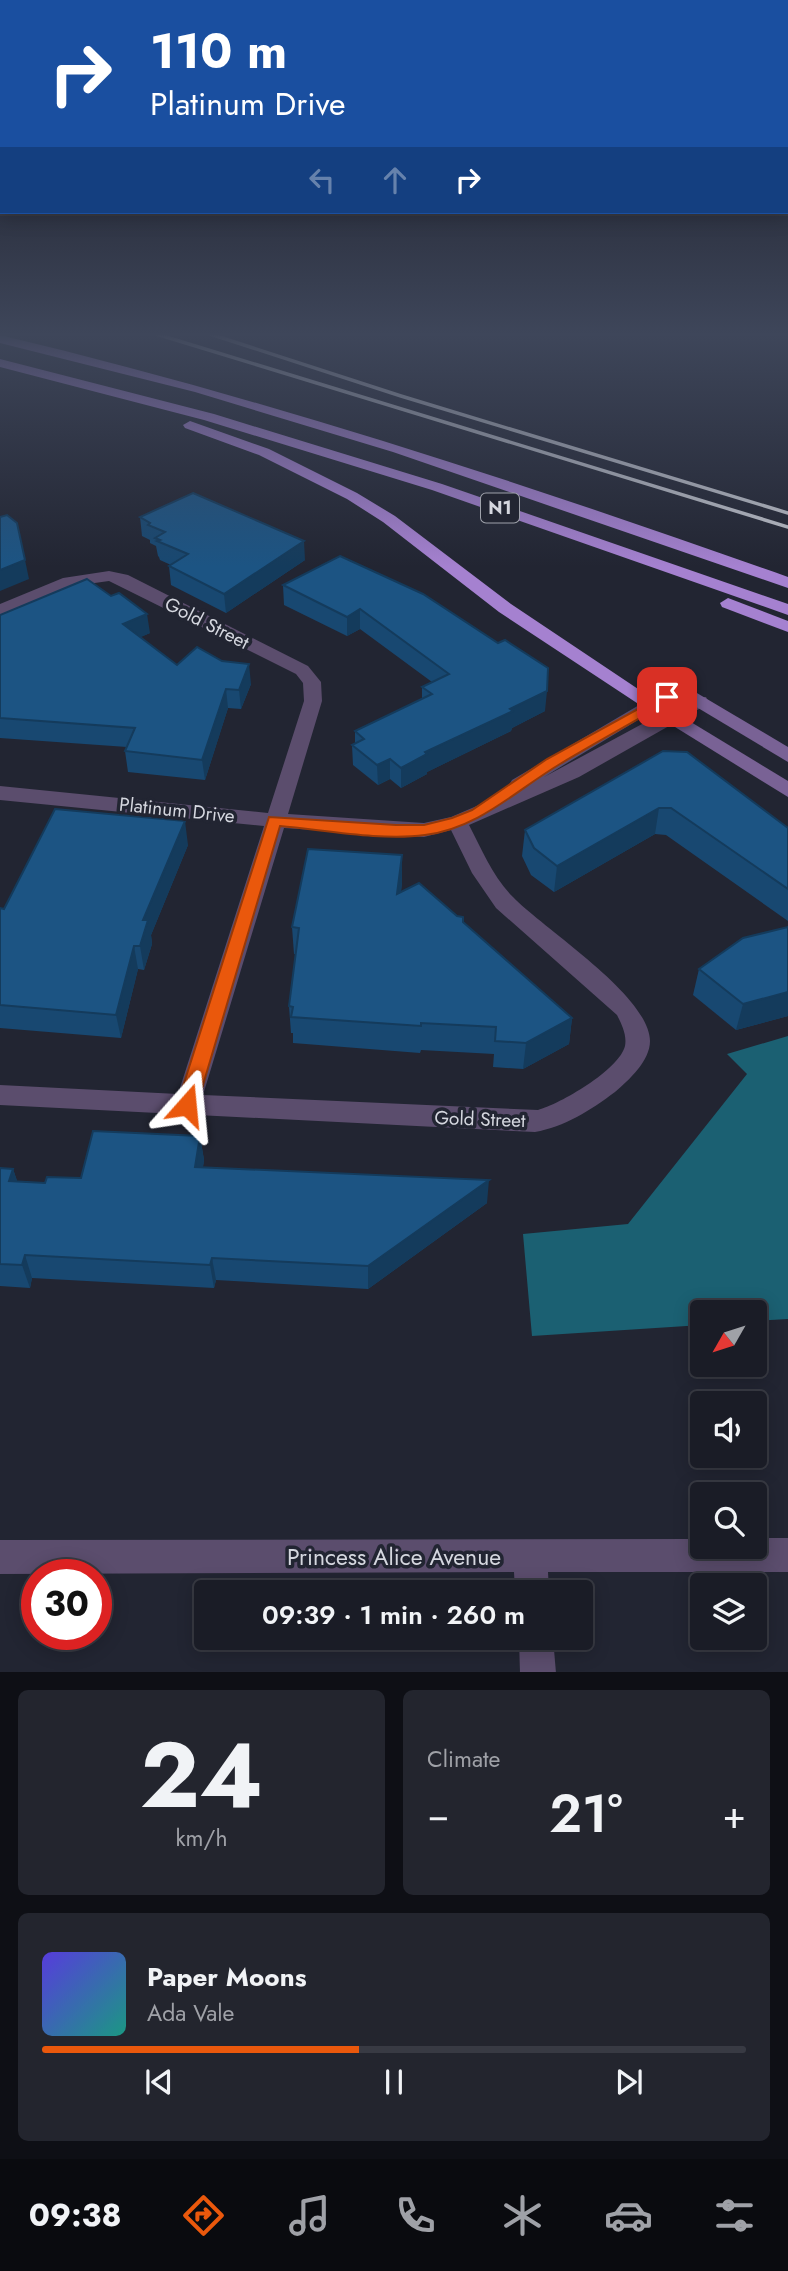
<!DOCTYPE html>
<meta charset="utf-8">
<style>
body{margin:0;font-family:Jost,sans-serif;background:#23252e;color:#f1f3f6;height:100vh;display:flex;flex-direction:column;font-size:26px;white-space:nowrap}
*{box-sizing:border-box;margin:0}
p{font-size:23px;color:#9fa1a7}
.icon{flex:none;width:38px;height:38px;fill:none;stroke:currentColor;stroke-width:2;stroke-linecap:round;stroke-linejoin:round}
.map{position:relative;height:1672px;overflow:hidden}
.panel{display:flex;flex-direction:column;gap:18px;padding:18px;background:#0e0f15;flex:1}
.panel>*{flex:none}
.top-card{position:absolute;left:0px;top:0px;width:789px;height:214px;box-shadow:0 4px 18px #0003,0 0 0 2px #383a43;background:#1a4fa0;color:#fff;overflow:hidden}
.needle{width:46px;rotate:231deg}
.buttons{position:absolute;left:690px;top:1300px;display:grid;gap:14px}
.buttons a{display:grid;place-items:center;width:77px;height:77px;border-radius:7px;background:#1a1c26;box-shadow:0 4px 18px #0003,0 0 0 2px #383a43;font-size:35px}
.speed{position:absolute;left:21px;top:1559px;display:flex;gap:14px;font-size:35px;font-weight:700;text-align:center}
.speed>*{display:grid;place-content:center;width:91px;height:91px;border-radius:50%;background:#1a1c26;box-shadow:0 4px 18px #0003,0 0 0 2px #383a43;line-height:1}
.speed .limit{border:10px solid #d22;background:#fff;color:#111}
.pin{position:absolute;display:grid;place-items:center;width:60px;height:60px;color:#fff;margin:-30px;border-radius:14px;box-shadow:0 4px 10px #0006}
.me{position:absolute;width:77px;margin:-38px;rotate:18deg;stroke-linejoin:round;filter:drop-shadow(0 0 5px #0008)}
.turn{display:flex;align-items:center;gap:24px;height:147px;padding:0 35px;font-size:32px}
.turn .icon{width:91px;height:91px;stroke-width:2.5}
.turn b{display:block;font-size:49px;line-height:60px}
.lanes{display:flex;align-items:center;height:66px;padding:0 35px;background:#0003;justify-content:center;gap:35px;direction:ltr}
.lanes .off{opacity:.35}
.big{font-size:52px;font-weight:600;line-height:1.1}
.panel .tile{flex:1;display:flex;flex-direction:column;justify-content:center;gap:10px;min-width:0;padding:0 24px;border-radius:10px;background:#23252e}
.panel .dial{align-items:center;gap:0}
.dial b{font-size:91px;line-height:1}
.song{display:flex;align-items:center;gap:21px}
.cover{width:84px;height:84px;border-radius:10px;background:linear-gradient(135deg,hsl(250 70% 55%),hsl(170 70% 35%))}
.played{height:7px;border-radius:4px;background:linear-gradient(90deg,#ea580c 45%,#383a43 45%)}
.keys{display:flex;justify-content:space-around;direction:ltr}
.heat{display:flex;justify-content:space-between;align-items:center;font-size:38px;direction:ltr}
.panel .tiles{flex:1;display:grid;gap:18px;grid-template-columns:1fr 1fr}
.tile:last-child{grid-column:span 2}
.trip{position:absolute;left:194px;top:1580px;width:399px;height:70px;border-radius:7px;background:#1a1c26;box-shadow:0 4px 18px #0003,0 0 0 2px #383a43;font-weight:600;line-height:70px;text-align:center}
.tabs{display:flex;height:112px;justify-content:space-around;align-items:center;background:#0a0b0f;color:#9fa1a7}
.tabs .icon{width:49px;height:49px}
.tabs .current{color:#ea580c}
.tabs b{font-size:32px;color:#f1f3f6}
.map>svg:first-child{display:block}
.water{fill:#1b6072}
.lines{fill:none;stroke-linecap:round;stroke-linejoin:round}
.street{fill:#5b4d6d;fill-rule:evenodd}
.secondary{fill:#796295;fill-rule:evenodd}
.highway{fill:#a581d0;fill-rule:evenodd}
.rail{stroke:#c0c3cb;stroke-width:3.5}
.wall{fill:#184871}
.shaded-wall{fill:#143b5c}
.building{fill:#1c5483;stroke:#143b5c;stroke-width:2}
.route{fill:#ea580c;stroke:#983908;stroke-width:2}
.labels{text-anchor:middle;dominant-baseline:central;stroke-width:7;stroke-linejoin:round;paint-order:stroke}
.shield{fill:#222532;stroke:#9fa2ab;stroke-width:2}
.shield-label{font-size:18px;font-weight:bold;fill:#d5d7df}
.street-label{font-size:19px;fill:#d5d7df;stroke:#222532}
.near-street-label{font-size:23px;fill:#d5d7df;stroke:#222532}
</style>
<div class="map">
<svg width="788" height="1673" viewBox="0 0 788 1673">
<rect width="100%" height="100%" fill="#222532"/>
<!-- water -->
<path class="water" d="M788,1036V1319L754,1321V1312H702V1325L532,1336L523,1234L628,1224L747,1074L727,1054Z"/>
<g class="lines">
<!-- street -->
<g class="street">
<path d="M109,571L128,575L308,666L321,682L322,701L288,814L424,823L451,817L514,790L509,785L512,780L673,685H687L689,689L544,777L692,697H706L708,701L706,705L579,777L469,825C482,850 493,877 513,897C545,930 649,995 650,1041C650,1061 629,1080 615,1092C591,1110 564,1127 535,1132L0,1105V1085L178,1094L264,826L0,800V786L268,813L304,701L303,683L296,674L109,581L73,586L0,615V604L63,578ZM284,828L424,837L451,830L472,873L496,908L617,1015C622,1025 627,1035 625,1046C619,1070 560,1104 538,1110L203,1095Z"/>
<path d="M754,1538H788V1572H548L549,1592H515L514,1572L0,1574V1540L702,1539V1547H754Z"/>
<path d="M519,1638H553L556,1673H520Z"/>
</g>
<!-- secondary -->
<g class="secondary">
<path d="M680,683L788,747V762L673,693L671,689Z"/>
<path d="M653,699L788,781V797L646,709L644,705L646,701Z"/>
</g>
<!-- highway -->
<g class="highway">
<path d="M0,335C268,399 529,485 788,577V588L393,452L195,392L0,343Z"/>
<path d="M0,359L214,414L442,484L788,604V615L432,490L204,420L0,367Z"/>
<path d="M190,421L269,449L357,493L395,516L511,604L662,705L653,711L646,709L499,612L383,522L347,499L259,455L185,428L183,425Z"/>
<path d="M728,598L788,621V632L722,607L720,603Z"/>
</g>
<!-- rail -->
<g class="rail">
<path d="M153,333L788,527"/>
<path d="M207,333L401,396L788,513"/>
</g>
</g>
<!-- wall -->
<g class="wall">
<path d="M140,517L305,560L226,613L171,585L169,566L171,565L160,560L159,557L158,556L156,546L150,543V540L142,536Z"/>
<path d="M340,556L545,711L512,728L511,731L427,772V774L401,788L390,779L378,785L353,765L352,745L355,743V731L422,699V687L432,682L360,629L347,636L284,605L283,585Z"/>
<path d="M0,615L150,633L140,637L177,665L251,684L241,709L228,708L205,780L128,772L125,751L127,747L0,738Z"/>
<path d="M663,751L788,828V921L666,835L655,834L554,892L531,875L522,856L525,830Z"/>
<path d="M188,845L151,935L152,944L144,970L138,969L121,1038L0,1028V908L4,909Z"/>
<path d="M402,855V882L401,892L463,922L572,1018L569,1044L523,1069L493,1067L494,1054L421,1050L420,1053L293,1043V1033H291L289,1006L296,954H294L292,927Z"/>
<path d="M788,927V1016L736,1030L693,995L699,969Z"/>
<path d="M200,1136L204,1160L203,1167L487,1203L368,1289L216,1280L214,1288L32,1278L30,1288L0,1286V1168L13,1169L17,1181L45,1183L81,1178Z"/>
</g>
<!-- shaded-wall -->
<g class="shaded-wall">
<path d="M304,541L305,560L226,613L224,594Z"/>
<path d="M25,560L29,579L0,591V570Z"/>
<path d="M360,609V629L347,636V617Z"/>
<path d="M147,614L150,633L126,644L123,624Z"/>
<path d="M249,664L251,684L241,709L239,690Z"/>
<path d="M226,689L228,708L205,780L202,760Z"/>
<path d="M547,691L545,711L512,728L511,731L427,772V774L401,788V768L425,752Z"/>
<path d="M390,759V779L378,785L377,765Z"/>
<path d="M659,808L655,834L554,892L557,866Z"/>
<path d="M185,821L188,845L151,935L152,944L144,970L140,946L143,920Z"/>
<path d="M402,855V882L397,921V894Z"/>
<path d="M134,946L138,969L121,1038L116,1015Z"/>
<path d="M788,992V1016L736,1030L743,1004Z"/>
<path d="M572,1018L569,1044L523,1069L526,1043Z"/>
<path d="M200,1136L204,1160L199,1190L195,1167Z"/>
<path d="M13,1169L21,1192L9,1181Z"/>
<path d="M489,1180L487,1203L368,1289V1266Z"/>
<path d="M25,1255L32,1278L30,1288L22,1265Z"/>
<path d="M212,1258L216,1280L214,1288L210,1265Z"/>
</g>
<!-- building -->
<g class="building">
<path d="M193,493L304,541L224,594L169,566L188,554L157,541L160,540L155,538L165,532L148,525L150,523L140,517Z"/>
<path d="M7,515L17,523L25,560L0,570V517Z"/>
<path d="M340,556L423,594L498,643L505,640L548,668L547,691L510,709L513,711L425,752L427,754L401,768L390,759L377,765L352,745L364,739L355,731L432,694L422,687L449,674L360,609L347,617L283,585Z"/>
<path d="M87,579L111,596L119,593L147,614L123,624L177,665L197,647L222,661L249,664L239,690L226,689L202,760L125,751L135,728L0,718V615Z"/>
<path d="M663,751L687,752L788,828V889L671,808H659L557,866L534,848L525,830Z"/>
<path d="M55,809L185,821L143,920H148L140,946H134L116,1015L0,1005V908L4,909Z"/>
<path d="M308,849L402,855L397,894L419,883L457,916L463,917V922L572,1018L526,1043L495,1041L496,1027L421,1023V1026L291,1017L293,1007L289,1006L299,928L292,927Z"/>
<path d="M788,927V992L743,1004L699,969L743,938Z"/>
<path d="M93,1131L200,1136L195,1167L489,1180L368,1266L212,1258L210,1265L25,1255L22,1265L0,1264V1168L13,1169L9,1181L45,1183L47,1177L81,1178Z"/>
</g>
<!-- sky -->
<linearGradient id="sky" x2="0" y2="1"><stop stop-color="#13141c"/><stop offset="0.59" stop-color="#3e465a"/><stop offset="1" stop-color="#3e465a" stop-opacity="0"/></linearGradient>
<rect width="788" height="567" fill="url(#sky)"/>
<!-- route -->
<path class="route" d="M667,693L674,697L672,700C635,721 597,742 560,764C515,791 479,828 425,835C381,841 325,830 280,826L197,1105L194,1110H180L177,1105L269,817L396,825H424L452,818L472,810L547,759Z"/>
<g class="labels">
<!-- shield labels -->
<rect class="shield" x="481" y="493.5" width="38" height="29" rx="5"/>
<g class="shield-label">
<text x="500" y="508">N1</text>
</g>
<!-- street labels -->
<g class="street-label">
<text transform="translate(207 623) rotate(27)">Gold Street</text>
<text transform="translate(177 810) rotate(6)">Platinum Drive</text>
<text transform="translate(480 1119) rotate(2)">Gold Street</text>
</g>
<!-- near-street labels -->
<g class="near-street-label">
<text x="394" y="1557">Princess Alice Avenue</text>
</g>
</g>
</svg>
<div class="buttons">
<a><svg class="needle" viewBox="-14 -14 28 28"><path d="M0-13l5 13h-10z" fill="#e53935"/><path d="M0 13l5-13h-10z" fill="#9fa1a7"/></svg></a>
<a><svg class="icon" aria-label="sound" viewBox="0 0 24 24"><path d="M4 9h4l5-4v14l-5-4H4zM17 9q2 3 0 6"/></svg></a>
<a><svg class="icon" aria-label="search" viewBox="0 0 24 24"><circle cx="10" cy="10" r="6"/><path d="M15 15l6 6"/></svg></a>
<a><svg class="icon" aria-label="layers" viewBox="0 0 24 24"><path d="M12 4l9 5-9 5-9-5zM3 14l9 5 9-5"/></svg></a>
</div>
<div class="speed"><div class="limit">30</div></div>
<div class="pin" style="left:667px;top:697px;background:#d93025"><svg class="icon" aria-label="arrive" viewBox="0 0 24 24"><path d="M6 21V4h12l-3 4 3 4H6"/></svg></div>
<svg class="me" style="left:187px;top:1105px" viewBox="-20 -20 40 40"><path d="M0-17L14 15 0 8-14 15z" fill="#ea580c" stroke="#fff" stroke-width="4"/></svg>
<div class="trip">09:39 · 1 min · 260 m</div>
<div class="top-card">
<div class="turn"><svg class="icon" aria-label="right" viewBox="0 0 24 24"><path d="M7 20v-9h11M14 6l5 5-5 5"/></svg><div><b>110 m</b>Platinum Drive</div></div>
<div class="lanes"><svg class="icon off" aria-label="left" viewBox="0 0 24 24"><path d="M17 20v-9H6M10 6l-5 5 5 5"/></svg><svg class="icon off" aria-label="ahead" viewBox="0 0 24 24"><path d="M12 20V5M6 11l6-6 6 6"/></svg><svg class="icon" aria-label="right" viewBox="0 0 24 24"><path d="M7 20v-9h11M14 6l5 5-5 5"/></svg></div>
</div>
</div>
<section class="panel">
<div class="tiles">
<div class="tile dial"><b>24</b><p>km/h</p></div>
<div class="tile"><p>Climate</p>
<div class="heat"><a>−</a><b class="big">21°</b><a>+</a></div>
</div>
<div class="tile">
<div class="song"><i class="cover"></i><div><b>Paper Moons</b><p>Ada Vale</p></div></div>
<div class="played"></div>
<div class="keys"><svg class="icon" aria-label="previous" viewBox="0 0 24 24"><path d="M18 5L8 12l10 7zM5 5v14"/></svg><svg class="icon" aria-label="pause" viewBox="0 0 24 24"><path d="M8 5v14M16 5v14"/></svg><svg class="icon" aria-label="next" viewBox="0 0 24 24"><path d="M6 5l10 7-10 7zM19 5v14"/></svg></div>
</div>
</div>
</section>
<nav class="tabs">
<b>09:38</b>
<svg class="icon current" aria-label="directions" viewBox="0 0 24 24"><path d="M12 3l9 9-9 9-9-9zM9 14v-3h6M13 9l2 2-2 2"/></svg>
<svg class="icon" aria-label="music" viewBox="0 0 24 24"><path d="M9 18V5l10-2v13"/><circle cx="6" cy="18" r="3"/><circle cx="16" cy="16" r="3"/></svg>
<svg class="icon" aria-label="phone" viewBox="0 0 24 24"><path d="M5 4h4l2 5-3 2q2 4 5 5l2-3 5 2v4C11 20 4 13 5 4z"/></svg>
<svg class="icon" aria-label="climate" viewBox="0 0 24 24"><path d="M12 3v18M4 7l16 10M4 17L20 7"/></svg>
<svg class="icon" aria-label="car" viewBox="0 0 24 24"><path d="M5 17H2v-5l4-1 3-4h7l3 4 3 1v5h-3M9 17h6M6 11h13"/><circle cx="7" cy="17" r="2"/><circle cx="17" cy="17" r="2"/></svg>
<svg class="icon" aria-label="filters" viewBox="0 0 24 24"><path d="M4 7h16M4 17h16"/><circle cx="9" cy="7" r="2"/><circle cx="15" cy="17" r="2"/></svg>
</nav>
